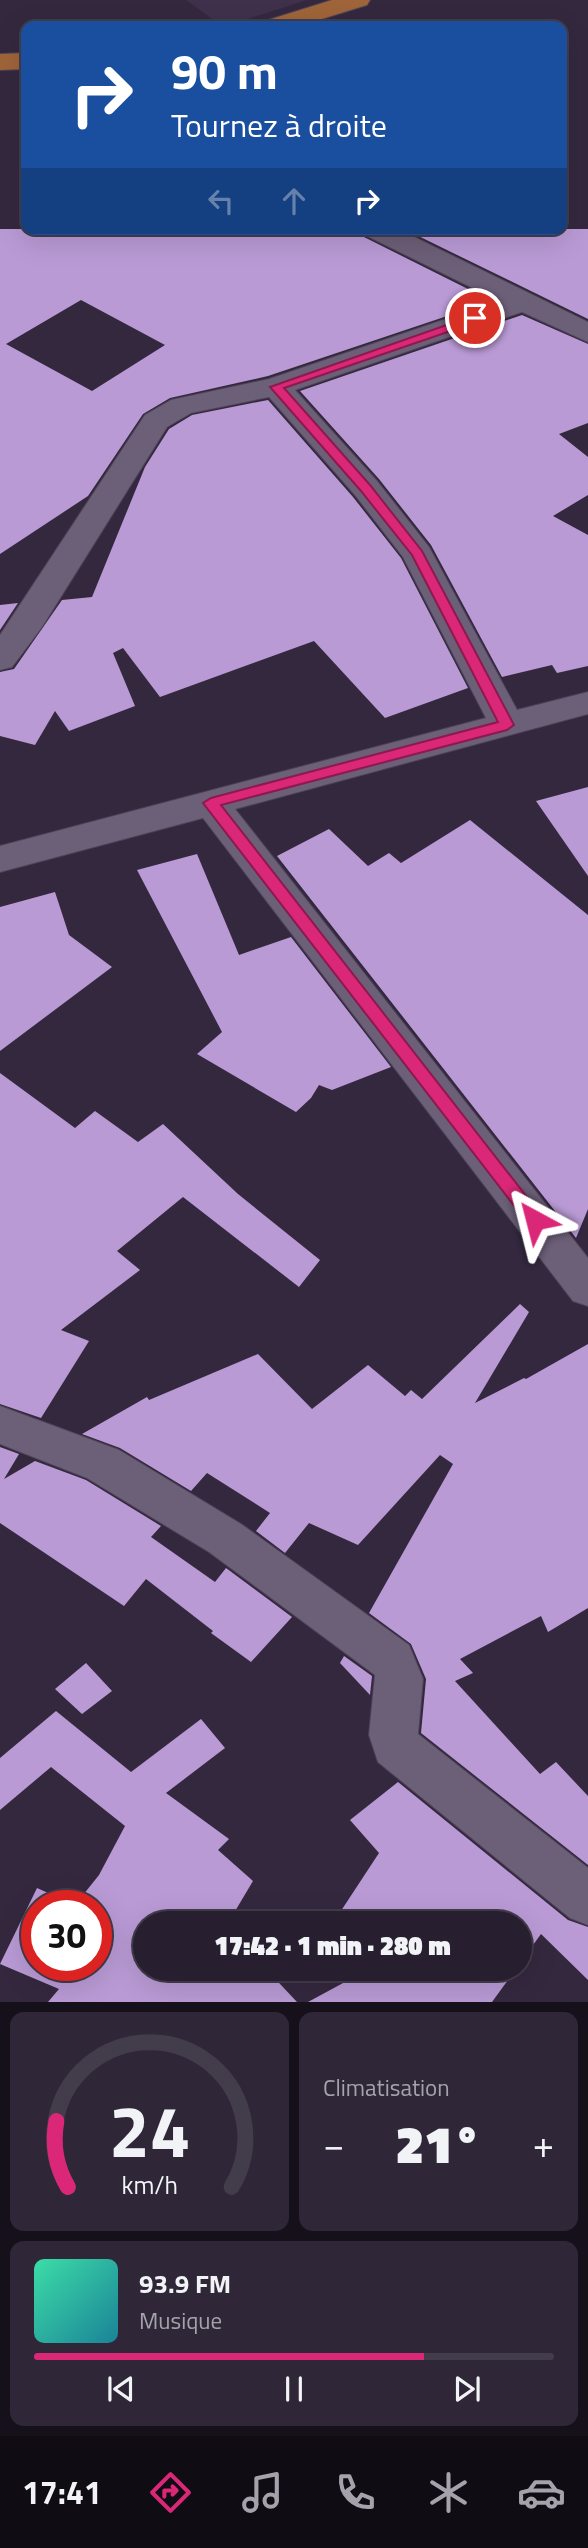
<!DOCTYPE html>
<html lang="fr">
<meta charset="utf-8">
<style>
body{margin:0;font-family:"Titillium Web",sans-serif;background:#2f2737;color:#f1f3f6;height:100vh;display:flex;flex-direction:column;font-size:26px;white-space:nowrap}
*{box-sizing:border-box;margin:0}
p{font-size:23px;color:#a4a2aa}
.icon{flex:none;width:38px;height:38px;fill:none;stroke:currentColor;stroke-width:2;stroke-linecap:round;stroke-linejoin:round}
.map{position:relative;height:2002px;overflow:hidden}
.drawer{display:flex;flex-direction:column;gap:10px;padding:10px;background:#15101a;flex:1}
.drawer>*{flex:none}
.guide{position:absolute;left:21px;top:21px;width:546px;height:214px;border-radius:14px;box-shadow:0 7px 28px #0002,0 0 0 2px #433c4b;background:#1a4fa0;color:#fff;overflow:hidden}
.speed{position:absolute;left:21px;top:1890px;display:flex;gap:14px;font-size:35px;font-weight:700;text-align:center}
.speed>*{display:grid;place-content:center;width:91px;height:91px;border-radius:50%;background:#271e2f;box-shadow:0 7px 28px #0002,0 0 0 2px #433c4b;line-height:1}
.speed .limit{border:10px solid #d22;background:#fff;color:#111}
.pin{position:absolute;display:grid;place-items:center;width:60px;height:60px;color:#fff;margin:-30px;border:4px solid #fff;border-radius:50%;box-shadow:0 2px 7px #0007}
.me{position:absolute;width:77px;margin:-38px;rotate:322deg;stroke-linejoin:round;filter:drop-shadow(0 0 5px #0008)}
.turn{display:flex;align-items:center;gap:24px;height:147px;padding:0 35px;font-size:32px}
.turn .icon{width:91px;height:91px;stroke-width:2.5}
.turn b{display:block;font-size:49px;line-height:60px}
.lanes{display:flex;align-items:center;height:66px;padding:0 35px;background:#0003;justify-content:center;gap:35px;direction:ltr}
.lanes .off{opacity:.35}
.big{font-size:52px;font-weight:800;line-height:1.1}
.drawer .widget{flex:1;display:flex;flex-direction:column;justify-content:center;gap:10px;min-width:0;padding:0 24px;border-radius:14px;background:#2f2737}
.drawer .dial{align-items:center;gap:0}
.dial svg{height:182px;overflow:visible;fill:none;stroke:#433c4b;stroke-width:7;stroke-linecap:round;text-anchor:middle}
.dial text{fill:#f1f3f6;stroke:none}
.song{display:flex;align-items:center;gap:21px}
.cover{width:84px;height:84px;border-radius:10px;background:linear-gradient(135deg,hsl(160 70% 55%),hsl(190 70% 35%))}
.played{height:7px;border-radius:4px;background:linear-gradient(90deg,#db2777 75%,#433c4b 75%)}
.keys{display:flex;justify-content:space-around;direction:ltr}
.heat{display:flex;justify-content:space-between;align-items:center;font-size:38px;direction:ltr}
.drawer .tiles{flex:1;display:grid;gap:10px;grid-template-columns:1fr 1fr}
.widget:last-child{grid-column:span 2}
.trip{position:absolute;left:133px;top:1911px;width:399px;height:70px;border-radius:35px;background:#271e2f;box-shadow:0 7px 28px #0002,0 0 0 2px #433c4b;font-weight:800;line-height:70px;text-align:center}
.tabs{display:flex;height:112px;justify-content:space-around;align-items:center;background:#100c13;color:#a4a2aa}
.tabs .icon{width:49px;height:49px}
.tabs .current{color:#db2777}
.tabs b{font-size:32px;color:#f1f3f6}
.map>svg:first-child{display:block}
.built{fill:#3f314c}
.building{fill:#b99ad5;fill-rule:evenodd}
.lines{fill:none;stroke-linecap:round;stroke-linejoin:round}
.minor-casing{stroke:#4d4356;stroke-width:2}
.primary-casing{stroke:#4d4356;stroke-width:2}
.minor{fill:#6c5f78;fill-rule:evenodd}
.primary{fill:#9f6439;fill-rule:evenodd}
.route{fill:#db2777;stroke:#8e194d;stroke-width:2}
</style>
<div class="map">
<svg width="588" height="2002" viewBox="0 0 588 2002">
<rect width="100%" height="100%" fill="#34283f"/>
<!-- built -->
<path class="built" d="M186,0H307L226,26H222Z"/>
<!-- building -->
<g class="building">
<path d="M0,229H359L364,237L492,301L268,376L170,398L143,414L88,496L0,554ZM81,300L165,345L92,391L6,344Z"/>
<path d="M404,229H588V319Z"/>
<path d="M522,315L588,344V423L559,434L588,457V495L553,516L588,535V666L557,673L552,665L502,677L431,545L379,479L300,391Z"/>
<path d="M268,400L353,497L401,558L468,688L385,718L314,641L160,697L123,648L113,653L135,706L69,731L55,711L35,745L0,736V672L14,669L62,600L92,597L145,467L169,429L192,415Z"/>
<path d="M18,603L0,630V605Z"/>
<path d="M588,787V876L536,801Z"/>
<path d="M470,820L588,915V1209L576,1238L277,856L329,829L368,866L389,853L401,863Z"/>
<path d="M197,854L239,955L291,937L391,1067L332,1090L319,1085L311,1098L296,1112L197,1054L222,1032L137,870Z"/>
<path d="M55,892L69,935L112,967L0,1051V907Z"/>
<path d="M0,1073L75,1128L95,1111L138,1142L163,1124L238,1194L320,1260L299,1287L183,1197L117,1251L140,1270L61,1330L89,1341L41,1418L0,1404Z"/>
<path d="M520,1304L529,1312L475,1403L524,1378L526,1379L588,1344V1608L548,1632L541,1616L460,1659L473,1673L455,1681L540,1774L556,1762L588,1796V1865L421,1733L426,1679L411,1644L369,1613L453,1464L440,1455L358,1545L309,1523L285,1553L256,1531L270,1513L207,1473L191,1491L120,1448L82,1434L147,1397L149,1400L258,1354L312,1409L368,1365L405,1396L411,1390L422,1399Z"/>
<path d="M0,1447L19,1454L4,1479L35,1461L86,1480L161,1526L151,1537L215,1582L226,1568L292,1617L251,1662L211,1633L213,1631L146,1579L124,1606L0,1523Z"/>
<path d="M344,1656L372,1676L370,1695L340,1663Z"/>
<path d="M86,1663L112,1691L82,1714L55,1689Z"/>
<path d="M56,1711L131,1772L201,1719L225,1748L166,1793L229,1839L218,1850L253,1881L228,1923H145V1969H266L297,2002H48L59,1989L0,1964L37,1888L75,1905L99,1875L125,1826L51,1767L0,1810V1758ZM37,1906H96V1965H37Z"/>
<path d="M398,1782L568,1920L588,1927V1980L541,1934L520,1963V1923H333L379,1853L350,1820Z"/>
<path d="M369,1969H516L492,2002H308Z"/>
</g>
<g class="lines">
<!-- minor casing -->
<g class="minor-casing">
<g id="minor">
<path d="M361,229H398L588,322V342L522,312L295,390L377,481L429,547L517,710L588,692V714L235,809L588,1258V1306L573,1301L203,818L0,872V846L486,718L403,557L355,495L269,397L191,413L167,427L42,627L12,667L0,670V635L145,415L171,400L269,379L499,301L365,235Z"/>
<path d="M0,1406L119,1450L241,1524L409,1645L423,1679L418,1734L588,1868V1925L570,1918L378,1762L369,1735L375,1675L209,1552L87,1478L0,1444Z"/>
</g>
</g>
<!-- primary casing -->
<g class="primary-casing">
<g id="primary">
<path d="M332,0H370L367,5L299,26H261L265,21Z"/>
<path d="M26,53V69L0,70V54Z"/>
</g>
</g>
<!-- minor -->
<use href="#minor" class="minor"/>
<!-- primary -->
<use href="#primary" class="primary"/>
</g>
<!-- route -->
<path class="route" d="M475,315L482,318L480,321L284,388L370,485L422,551L514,725L507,730L221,805L541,1215L544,1220L541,1225H529L203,803L211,798L498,722L412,555L361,491L270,387Z"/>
</svg>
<div class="speed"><div class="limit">30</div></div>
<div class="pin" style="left:475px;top:318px;background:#d93025"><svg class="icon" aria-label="arrive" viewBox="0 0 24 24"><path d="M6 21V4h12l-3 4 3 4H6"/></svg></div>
<svg class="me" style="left:535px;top:1220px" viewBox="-20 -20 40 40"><path d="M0-17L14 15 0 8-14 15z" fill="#db2777" stroke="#fff" stroke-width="4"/></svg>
<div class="trip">17:42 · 1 min · 280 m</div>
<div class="guide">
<div class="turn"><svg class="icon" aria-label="right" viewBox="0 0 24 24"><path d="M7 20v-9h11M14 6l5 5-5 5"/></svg><div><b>90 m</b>Tournez à droite</div></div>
<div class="lanes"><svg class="icon off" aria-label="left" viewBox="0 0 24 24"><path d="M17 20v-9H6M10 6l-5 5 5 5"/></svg><svg class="icon off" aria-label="ahead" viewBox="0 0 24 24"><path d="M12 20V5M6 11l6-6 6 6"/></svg><svg class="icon" aria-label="right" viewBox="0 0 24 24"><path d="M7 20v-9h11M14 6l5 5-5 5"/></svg></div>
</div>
</div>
<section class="drawer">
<div class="tiles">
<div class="widget dial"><svg viewBox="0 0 100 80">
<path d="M14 69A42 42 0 1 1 86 69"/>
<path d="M14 69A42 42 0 0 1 9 40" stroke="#db2777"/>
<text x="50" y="56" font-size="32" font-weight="700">24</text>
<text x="50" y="72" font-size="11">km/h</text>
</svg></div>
<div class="widget"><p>Climatisation</p>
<div class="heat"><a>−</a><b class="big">21°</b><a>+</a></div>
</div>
<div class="widget">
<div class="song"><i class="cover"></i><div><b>93.9 FM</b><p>Musique</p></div></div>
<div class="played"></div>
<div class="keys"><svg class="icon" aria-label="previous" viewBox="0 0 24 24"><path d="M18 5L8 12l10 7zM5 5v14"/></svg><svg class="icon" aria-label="pause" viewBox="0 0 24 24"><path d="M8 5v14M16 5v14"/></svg><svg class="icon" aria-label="next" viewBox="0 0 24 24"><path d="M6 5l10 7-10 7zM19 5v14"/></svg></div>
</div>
</div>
</section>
<nav class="tabs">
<b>17:41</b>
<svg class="icon current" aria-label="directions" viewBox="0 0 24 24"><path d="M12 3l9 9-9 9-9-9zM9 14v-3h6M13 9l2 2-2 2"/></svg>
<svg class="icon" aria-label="music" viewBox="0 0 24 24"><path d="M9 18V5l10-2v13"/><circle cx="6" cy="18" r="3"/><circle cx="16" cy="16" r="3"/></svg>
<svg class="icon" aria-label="phone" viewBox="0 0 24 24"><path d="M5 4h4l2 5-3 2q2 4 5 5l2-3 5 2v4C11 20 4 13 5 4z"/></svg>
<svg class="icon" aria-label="climate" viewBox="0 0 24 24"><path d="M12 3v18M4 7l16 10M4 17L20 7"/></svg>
<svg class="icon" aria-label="car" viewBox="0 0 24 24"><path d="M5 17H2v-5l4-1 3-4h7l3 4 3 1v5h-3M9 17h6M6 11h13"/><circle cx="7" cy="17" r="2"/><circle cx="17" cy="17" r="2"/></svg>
</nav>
